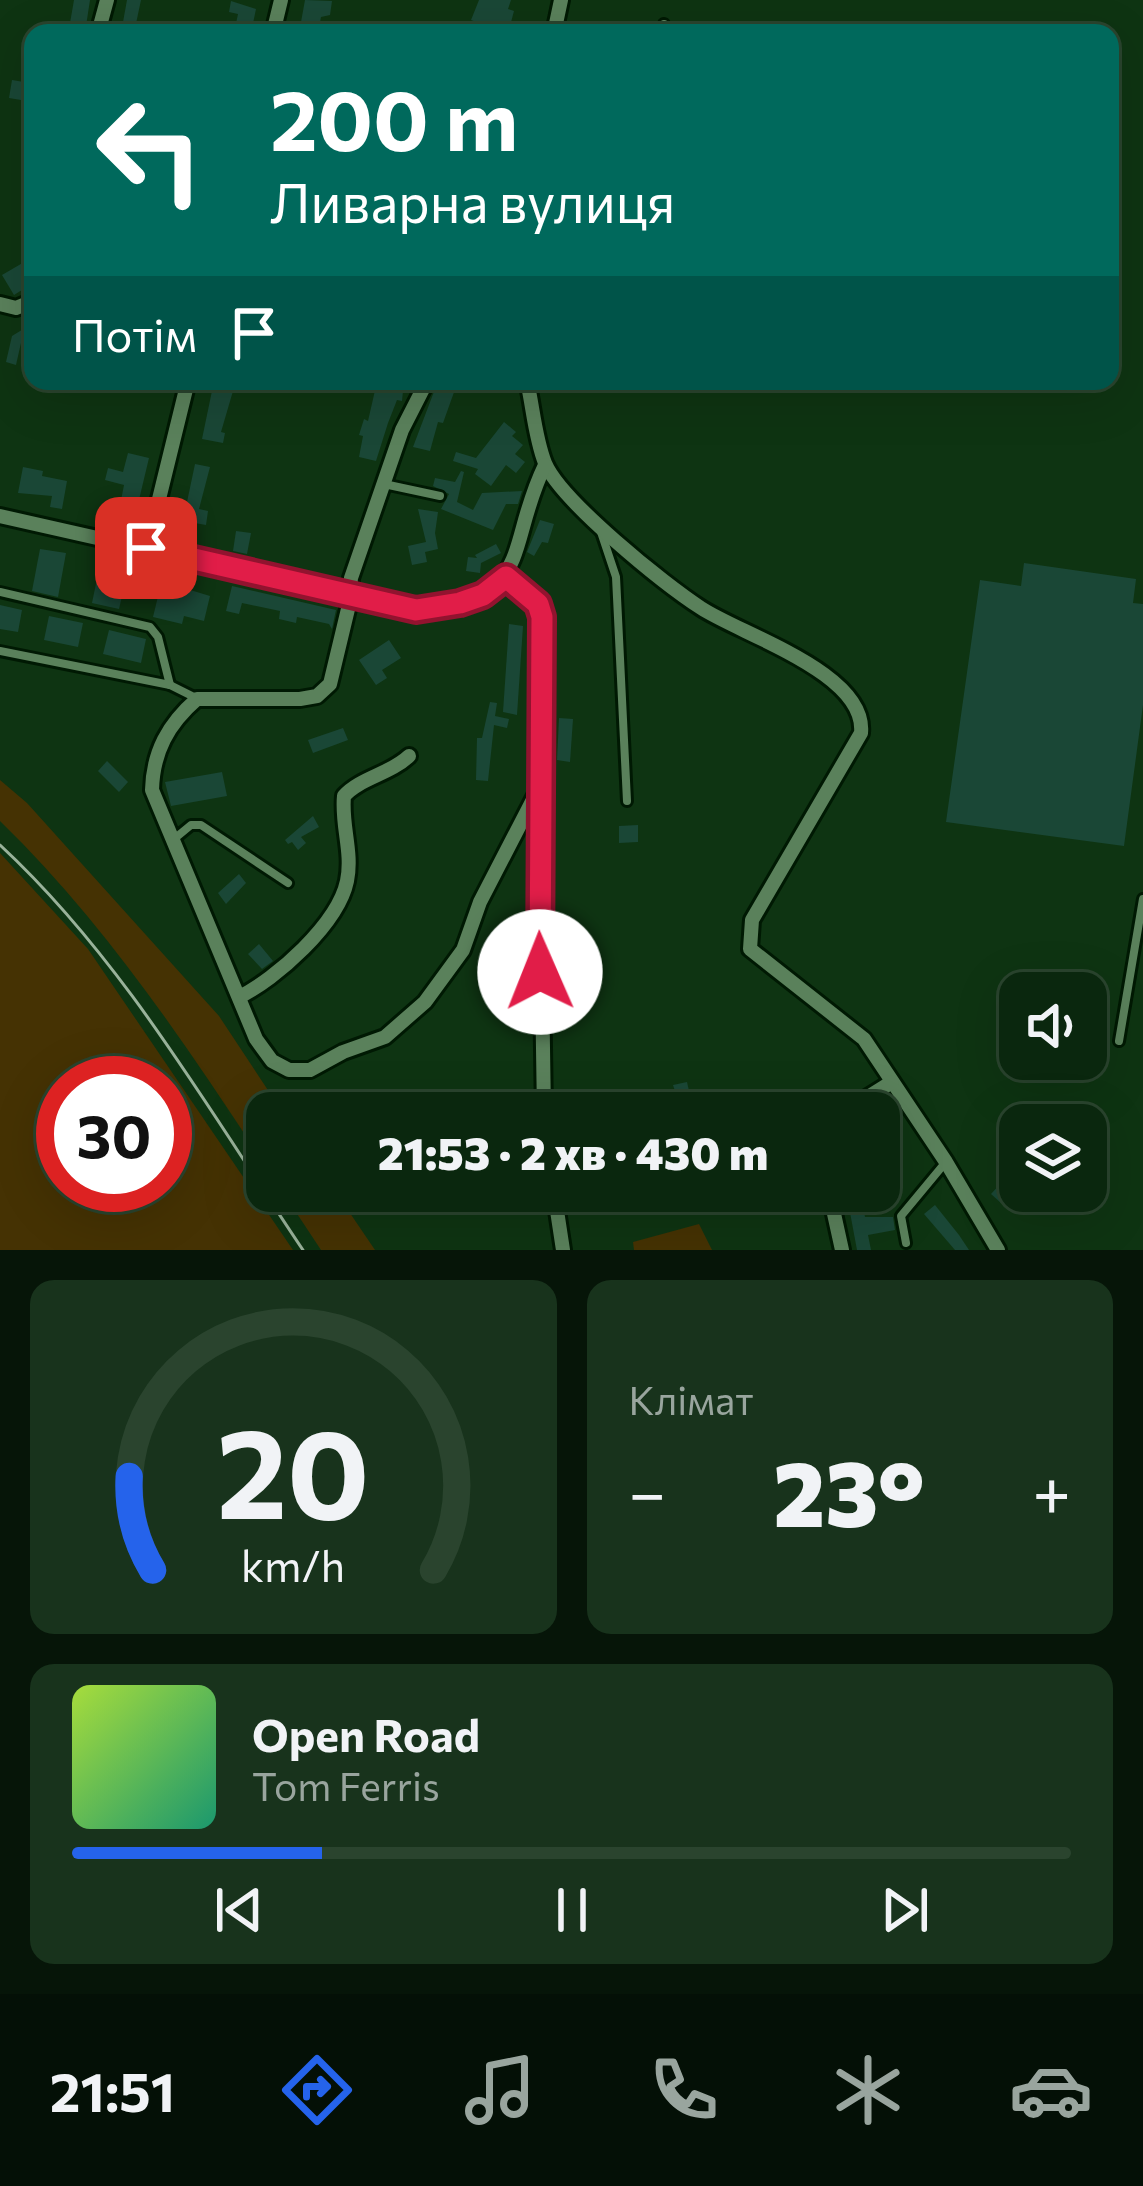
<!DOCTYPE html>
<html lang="uk">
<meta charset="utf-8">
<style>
body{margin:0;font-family:Commissioner,sans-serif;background:#18331c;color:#f1f3f6;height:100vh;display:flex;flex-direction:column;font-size:45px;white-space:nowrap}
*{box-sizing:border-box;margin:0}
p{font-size:39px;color:#99a59e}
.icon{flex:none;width:66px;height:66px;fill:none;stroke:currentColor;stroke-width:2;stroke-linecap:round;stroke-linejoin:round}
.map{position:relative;height:1250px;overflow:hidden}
.side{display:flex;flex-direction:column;gap:30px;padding:30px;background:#061508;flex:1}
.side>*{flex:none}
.top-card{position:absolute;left:24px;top:24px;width:1095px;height:366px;border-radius:24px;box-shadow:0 12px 48px #0002,0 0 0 3px #2a442e;background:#00695c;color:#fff;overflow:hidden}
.tools{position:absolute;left:999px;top:972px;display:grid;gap:24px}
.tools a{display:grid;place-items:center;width:108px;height:108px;border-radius:24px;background:#0a270e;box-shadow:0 12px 48px #0002,0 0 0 3px #2a442e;font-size:60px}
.speed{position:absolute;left:36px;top:1056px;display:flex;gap:24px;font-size:60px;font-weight:700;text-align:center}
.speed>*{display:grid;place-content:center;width:156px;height:156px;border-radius:50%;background:#0a270e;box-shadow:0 12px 48px #0002,0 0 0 3px #2a442e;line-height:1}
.speed .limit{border:18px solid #d22;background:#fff;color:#111}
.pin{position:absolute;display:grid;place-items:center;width:102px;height:102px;color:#fff;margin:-51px;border-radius:24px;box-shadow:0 6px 18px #0006}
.me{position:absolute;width:132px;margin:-66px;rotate:359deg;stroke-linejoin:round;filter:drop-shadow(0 0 9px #0008)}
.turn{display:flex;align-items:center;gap:42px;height:252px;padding:0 48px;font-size:54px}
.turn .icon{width:156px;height:156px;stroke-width:2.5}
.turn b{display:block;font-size:84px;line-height:102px}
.then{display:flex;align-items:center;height:114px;padding:0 48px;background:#0003;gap:24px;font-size:45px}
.big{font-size:90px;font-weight:800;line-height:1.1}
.side .card{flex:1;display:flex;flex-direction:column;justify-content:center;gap:18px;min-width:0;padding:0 42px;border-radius:24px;background:#18331c}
.side .dial{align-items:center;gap:0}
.dial svg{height:312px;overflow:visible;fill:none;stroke:#2a442e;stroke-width:7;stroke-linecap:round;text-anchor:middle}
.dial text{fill:#f1f3f6;stroke:none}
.song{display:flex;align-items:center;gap:36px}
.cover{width:144px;height:144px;border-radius:18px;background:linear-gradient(135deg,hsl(80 70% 55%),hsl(160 70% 35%))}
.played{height:12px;border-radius:6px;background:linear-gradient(90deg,#2563eb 25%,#2a442e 25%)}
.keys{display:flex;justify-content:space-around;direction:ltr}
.heat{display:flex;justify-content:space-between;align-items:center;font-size:66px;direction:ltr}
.side .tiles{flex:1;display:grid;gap:30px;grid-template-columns:1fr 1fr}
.card:last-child{grid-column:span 2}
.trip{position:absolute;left:246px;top:1092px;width:654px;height:120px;border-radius:24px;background:#0a270e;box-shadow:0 12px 48px #0002,0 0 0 3px #2a442e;font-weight:800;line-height:120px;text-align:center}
.tab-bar{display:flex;height:192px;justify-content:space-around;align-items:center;background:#041006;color:#99a59e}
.tab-bar .icon{width:84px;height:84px}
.tab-bar .on{color:#2563eb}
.tab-bar b{font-size:54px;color:#f1f3f6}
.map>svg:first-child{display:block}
.green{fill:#453203;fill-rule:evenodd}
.building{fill:#1a4736}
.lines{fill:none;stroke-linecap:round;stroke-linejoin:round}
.lane-casing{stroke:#001903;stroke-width:14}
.street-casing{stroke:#001903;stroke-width:20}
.lane{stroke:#5a815b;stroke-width:8}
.street{stroke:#5a815b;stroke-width:14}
.rail{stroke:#99b29a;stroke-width:3}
.route-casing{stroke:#92132f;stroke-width:30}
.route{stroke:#e11d48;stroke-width:21}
</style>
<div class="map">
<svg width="1143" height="1250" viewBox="0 0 1143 1250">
<rect width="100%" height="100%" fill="#0e3412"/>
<!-- green -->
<g class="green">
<path d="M0,780L27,803L219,1016L283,1113H267V1168C187,1046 105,923 0,821Z"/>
<path d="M0,853L88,949L293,1250H0ZM165,1083V1185H63V1083Z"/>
<path d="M282,1191H335L375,1250H321Z"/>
<path d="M699,1224L712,1250H634L633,1242Z"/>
</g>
<!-- building -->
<g class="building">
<path d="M74,0H90L86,26L70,23Z"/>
<path d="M127,0H141L134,33H121Z"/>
<path d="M305,0L332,1L330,15L321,17L318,33H299Z"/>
<path d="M479,0H511L508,9L514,11L510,26L504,24L502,32L471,20Z"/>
<path d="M231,1L256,9L251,33H234L238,14L229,12Z"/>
<path d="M12,80L30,83L27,101L9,98Z"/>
<path d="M26,261L33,283L14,295L2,275Z"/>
<path d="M33,323V352L23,334L16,365L6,362L12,336Z"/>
<path d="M438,381H458L443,423L438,422L430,451L413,447Z"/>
<path d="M213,386L233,391L221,432L225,433L223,443L202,439Z"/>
<path d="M376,386L403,391L402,401L397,400L388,423L376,461L359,457L363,436L359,435L364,419L368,421Z"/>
<path d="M504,422L516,432L512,436L523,445L515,454L525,462L516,473L506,465L491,486L475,474L478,469L453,461L456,452L476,458Z"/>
<path d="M128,453L149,458L132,529L116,526L124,485L105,480L108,468L123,472Z"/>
<path d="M195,464L210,467L199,509L208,511L206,525L183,521Z"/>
<path d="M23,467L43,471L42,476L67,481L62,509L50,507L52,496L18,493Z"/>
<path d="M461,471L464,472L457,502L473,510L482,493L522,491L518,504H506L493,530L441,509L449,494L433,486L435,478L455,482Z"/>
<path d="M418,509L438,512L435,533L438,549L425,552L427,562L412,565L408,546L426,542Z"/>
<path d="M540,520L554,524L548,543L542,542L534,556L527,552Z"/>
<path d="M236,531L251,533L247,554L233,551Z"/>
<path d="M496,544L501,553L481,563L480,573L466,571L468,557L477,558L475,555Z"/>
<path d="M40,549L66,553L58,597L32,591Z"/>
<path d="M1024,563L1136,579L1133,603L1143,604V705L1124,846L946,822L980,580L1021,586Z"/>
<path d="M99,569L127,575L119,609L92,603Z"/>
<path d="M163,576L175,579L174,585L210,596L204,621L184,616L182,624L153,617Z"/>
<path d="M232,586L336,610L332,629L329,624L297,617L296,623L279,619L280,611L242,603L239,614L226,611Z"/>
<path d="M0,605L22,610L18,632L0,629Z"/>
<path d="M49,616L83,623L78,647L44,640Z"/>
<path d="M509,624L523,626L517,715L503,712Z"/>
<path d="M109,630L146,639L141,663L103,654Z"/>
<path d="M389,640L401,658L382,670L387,678L376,685L359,660Z"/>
<path d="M490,702L497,703L495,716L509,719L507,728L494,725L488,781L476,780L477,738H482Z"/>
<path d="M559,718L573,719L570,762L557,760Z"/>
<path d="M343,728L348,740L313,753L308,740Z"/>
<path d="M107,761L128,782L119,792L98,771Z"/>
<path d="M222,772L227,796L171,806L165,782Z"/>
<path d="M313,816L319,827L301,837L306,843L298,850L292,842L288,844L285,840Z"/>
<path d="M638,825V842L619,843V826Z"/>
<path d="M239,874L246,883L226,904L218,893Z"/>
<path d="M259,944L273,961L262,969L248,954Z"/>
<path d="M687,1082L694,1113H682L673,1085Z"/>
<path d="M1020,1162V1183L1001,1203L991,1194Z"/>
<path d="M846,1191H860L865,1217H893L895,1230L868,1235L871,1250H857Z"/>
<path d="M935,1205L959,1235L969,1250H955L924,1214Z"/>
</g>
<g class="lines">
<!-- lane casing -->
<g class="lane-casing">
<g id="lane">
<path d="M662,33L664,24"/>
<path d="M384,484L440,496"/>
<path d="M601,532L616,577L627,801"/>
<path d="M0,592L150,627L158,637L170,685"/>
<path d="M0,651L170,685L196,698"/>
<path d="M174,839L191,825H201L288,883"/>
<path d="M1119,1041L1143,899"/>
<path d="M837,1113L858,1102"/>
<path d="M906,1243L901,1216L945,1163"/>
</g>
</g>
<!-- street casing -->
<g class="street-casing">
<g id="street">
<path d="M98,33L107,0"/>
<path d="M273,33L281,0"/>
<path d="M554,33L561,0"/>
<path d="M0,304L16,308L33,301"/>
<path d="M427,381L402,430L351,578L348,609L330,684L317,696L300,699H197C168,724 153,752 152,790L256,1039L272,1061L289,1070H310L343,1052L385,1037L425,1002L463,950L480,902L539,788"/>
<path d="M527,381C533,407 535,438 545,463C561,501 664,584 701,608C742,635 867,673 861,733L752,920L750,949L864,1039L946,1162L998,1250"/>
<path d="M0,516L416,610C537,598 504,549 545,465"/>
<path d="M147,548L188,381"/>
<path d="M505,576L538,605L542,617L539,788L544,1113"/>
<path d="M239,997C276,979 338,924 347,881C353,852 341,825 344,796C360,778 390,774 409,756"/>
<path d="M854,1113L860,1102L892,1082"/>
<path d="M554,1191L563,1250"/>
<path d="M829,1191L842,1250"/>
</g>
</g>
<!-- lane -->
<use href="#lane" class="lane"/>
<!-- street -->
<use href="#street" class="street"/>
<!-- rail -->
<path class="rail" d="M0,845C123,959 210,1112 303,1250"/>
</g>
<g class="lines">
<!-- route casing -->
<g class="route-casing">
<path id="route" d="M146,548L416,610L460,603L483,595L506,577L538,604L542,617L540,972"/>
</g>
<!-- route -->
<use href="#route" class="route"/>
</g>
</svg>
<div class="tools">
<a><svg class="icon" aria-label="sound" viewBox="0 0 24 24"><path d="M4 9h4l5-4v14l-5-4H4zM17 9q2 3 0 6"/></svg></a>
<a><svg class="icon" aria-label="layers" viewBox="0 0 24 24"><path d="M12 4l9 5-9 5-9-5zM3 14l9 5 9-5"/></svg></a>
</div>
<div class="speed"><div class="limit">30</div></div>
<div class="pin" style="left:146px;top:548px;background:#d93025"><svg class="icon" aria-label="arrive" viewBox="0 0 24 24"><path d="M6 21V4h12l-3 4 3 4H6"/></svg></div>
<svg class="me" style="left:540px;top:972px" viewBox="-20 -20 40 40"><circle r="19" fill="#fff"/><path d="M0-13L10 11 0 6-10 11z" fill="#e11d48"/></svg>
<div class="trip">21:53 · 2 хв · 430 m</div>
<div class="top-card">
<div class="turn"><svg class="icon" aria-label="left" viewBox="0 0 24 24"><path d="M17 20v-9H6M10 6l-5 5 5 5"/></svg><div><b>200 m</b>Ливарна вулиця</div></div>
<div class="then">Потім<svg class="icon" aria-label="arrive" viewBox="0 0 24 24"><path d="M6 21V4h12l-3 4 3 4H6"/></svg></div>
</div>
</div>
<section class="side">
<div class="tiles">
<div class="card dial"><svg viewBox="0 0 100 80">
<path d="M14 69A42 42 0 1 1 86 69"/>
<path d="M14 69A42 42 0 0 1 8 45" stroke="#2563eb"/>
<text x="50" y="56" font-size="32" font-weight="700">20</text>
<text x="50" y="72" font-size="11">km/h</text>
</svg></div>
<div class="card"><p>Клімат</p>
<div class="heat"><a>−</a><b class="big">23°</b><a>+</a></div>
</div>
<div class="card">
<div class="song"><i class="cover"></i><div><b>Open Road</b><p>Tom Ferris</p></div></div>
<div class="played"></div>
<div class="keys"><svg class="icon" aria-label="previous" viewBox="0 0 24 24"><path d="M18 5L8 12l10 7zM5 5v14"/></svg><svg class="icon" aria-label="pause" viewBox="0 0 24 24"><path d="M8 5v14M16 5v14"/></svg><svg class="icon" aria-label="next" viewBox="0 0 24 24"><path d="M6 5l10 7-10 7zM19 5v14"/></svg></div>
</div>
</div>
</section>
<nav class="tab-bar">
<b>21:51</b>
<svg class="icon on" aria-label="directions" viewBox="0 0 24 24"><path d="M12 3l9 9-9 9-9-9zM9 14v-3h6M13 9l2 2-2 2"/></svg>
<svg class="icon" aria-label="music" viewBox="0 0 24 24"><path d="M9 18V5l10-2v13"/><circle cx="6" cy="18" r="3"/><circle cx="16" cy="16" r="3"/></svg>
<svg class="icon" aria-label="phone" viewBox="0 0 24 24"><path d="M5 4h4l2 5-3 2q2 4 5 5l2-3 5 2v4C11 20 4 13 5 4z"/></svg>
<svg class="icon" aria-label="climate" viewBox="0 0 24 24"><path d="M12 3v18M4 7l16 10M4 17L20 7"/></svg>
<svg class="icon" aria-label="car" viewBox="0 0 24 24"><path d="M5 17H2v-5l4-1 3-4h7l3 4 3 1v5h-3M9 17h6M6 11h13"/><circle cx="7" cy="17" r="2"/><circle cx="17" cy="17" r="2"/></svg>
</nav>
